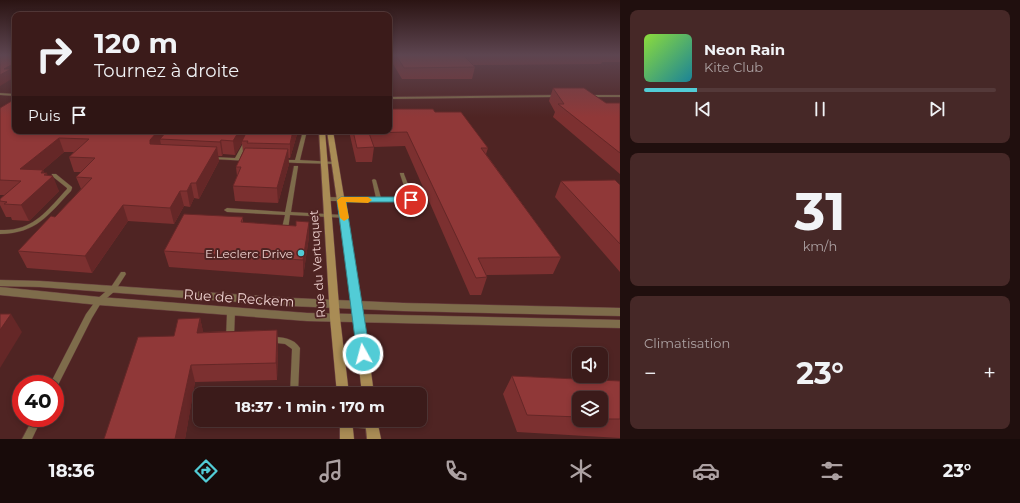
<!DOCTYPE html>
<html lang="fr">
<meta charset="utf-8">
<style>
body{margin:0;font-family:Montserrat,sans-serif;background:#462827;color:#f1f3f6;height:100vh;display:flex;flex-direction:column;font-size:15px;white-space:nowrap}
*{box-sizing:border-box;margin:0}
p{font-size:13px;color:#aca1a2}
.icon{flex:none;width:22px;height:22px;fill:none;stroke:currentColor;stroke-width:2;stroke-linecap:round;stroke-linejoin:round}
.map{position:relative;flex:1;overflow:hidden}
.details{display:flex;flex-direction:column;gap:10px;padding:10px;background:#200f0e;width:400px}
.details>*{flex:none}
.guide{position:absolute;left:12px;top:12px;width:380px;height:122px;border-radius:8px;box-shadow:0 2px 6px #0003,0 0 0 1px #543939;background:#3b1b1a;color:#f1f3f6;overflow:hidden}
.buttons{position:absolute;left:572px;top:347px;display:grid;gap:8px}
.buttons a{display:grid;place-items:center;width:36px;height:36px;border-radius:8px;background:#3b1b1a;box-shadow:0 2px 6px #0003,0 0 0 1px #543939;font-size:20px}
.speed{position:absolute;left:12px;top:375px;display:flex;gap:8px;font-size:20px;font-weight:700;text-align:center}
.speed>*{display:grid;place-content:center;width:52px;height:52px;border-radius:50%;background:#3b1b1a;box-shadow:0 2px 6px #0003,0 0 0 1px #543939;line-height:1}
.speed .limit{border:6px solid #d22;background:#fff;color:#111}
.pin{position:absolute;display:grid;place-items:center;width:34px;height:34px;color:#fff;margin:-17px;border:2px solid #fff;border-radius:50%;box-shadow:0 1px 4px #0007}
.me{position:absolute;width:44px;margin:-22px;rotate:353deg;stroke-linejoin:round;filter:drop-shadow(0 0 3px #0008)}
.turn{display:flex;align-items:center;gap:14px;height:84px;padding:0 16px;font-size:18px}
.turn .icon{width:52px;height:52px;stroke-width:2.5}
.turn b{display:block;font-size:28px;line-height:34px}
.then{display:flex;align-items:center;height:38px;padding:0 16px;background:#0003;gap:8px;font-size:15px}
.big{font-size:30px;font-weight:700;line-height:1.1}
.details .card{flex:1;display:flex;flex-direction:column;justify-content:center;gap:6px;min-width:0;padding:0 14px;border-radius:8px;background:#462827}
.details .dial{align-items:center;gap:0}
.dial b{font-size:52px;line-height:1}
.song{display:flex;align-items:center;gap:12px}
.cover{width:48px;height:48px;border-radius:6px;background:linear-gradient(135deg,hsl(90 70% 55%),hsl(190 70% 35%))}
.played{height:4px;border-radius:2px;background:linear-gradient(90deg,#52ccd6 15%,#543939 15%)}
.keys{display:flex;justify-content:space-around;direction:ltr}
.heat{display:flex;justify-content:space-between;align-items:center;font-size:22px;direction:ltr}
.trip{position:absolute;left:193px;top:387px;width:234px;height:40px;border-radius:8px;background:#3b1b1a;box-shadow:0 2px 6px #0003,0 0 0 1px #543939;font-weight:700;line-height:40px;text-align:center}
.dock{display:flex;height:64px;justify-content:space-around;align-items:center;background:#180b0a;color:#aca1a2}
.dock .icon{width:28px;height:28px}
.dock .selected{color:#52ccd6}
.dock b{font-size:18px;color:#f1f3f6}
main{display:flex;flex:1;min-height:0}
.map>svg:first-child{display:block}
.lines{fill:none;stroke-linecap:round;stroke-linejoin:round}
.lane-casing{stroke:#6b4342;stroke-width:0.5}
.street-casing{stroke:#6b4342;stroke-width:1}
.secondary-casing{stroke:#6b4342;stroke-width:1}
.lane{fill:#7e6c4b;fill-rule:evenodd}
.street{fill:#7e6c4b;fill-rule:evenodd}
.secondary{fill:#a98c55;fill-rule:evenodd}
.wall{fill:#7c3030;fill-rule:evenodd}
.shaded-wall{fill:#652727}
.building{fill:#903838;stroke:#652727}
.route{fill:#52ccd6;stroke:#35858b}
.slow{fill:#f59e0b}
.poi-dot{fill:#52ccd6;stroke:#4f2423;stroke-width:1.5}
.labels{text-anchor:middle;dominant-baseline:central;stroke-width:4;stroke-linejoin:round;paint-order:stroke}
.poi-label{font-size:12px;fill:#edd0ce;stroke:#4f2423;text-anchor:end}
.street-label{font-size:12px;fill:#edd0ce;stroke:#4f2423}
.near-street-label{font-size:14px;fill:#edd0ce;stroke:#4f2423}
</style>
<main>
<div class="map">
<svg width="620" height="439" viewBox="0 0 620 439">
<rect width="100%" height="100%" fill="#4f2423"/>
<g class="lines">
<!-- lane casing -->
<g class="lane-casing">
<g id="lane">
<path d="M0,93L15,94V96L0,95Z"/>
<path d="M558,95L559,96L557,97L389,99V97Z"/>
<path d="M588,95H620V97H589L587,96Z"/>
<path d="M250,131H254L240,158L249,159V161L212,159L210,158L212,157L235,158Z"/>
<path d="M303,131H307L300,160L335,162H337V164L297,163L280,162V161L282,160H295Z"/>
<path d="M294,166H298V167L291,212L344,215L347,217L346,218L290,215L288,230L287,231L283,232L280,230L282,228L285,215L227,212L224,210L227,208L285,212Z"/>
<path d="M400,173H404V174L414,200L413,201H326L323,199L326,197L376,198L372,180L374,179L376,180L381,198H408L400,174Z"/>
<path d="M52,174H56L72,187V188L71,191C47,216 37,233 0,234V230C6,230 12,230 19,228C39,223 53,204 67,189V188L52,176Z"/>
<path d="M121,272H125L126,274L115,291L101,303L92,318L57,387H55V384H50L86,314L97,299L111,287Z"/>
<path d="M231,309L233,310L235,312L234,338L233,340L230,341L227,340L226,338L227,312L229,310Z"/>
<path d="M271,337C282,337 294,338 300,348L298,394H290L292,349L285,344L268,342L267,340L268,338Z"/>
<path d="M33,418H42L32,439H22Z"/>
<path d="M302,420H363L371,421L374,422L375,425L374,428L371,429L306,424L303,423Z"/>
</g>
</g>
<!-- street casing -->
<g class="street-casing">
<g id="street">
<path d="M0,280L40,281L291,298L403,303L620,308V316L403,311L291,306L40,287L0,286Z"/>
<path d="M0,287L99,297L307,313L620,320V328L307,321L99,305L0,295Z"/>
</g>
</g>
<!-- secondary casing -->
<g class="secondary-casing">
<g id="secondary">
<path d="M319,131H325L340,318L349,394H337L330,318Z"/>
<path d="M327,131H333L362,305L374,394H362L352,305Z"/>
<path d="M340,420H352L354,439H340Z"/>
<path d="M365,420H377L381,439H367Z"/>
</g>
</g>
<!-- lane -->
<use href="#lane" class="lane"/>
<!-- street -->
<use href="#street" class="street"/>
<!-- secondary -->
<use href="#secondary" class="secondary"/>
</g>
<!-- wall -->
<g class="wall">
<path d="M389,55H620V62H602L601,64L472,65L475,67L472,79H402L389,57Z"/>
<path d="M553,88L606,103H620V174L553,117L555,112L549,101Z"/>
<path d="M0,108L15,131H298L290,158H288L289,164L278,203L235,201L233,186L237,176L236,167L243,152L242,143L235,155L223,154L222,156H218L219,161L199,199L194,198L190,207L184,206L174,224L128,221L92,273L27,268L18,251L55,217L81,189L76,177L82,172H74L69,157L74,152H64L43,170L44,173L48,176L59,191L29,221L12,220L11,217H6L0,205V199L5,195H0Z"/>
<path d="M435,112L488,148L486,154L561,257L553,274L486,275L487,277L481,295H470L405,146L374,147L372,162H356L349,131H389Z"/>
<path d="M561,181L620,185V272L555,197Z"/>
<path d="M243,217V223L296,226L309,237L303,277L169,267L164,251Z"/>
<path d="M200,318L203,332L277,330L278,347L277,380L195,382L185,439H104L174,336Z"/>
<path d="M512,376L620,381V438L517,432L503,394ZM579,398H601V420H579Z"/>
</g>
<!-- shaded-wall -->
<g class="shaded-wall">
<path d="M15,63V73L13,74L15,77L0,86V75L4,69Z"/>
<path d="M158,131H173L160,139L161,145L150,144V140Z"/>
<path d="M239,131H248L242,141V143L235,155L233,141Z"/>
<path d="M293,131H298L290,158V144Z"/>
<path d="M59,138L64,152L27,184L20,169Z"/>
<path d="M221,140L223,154L222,156L220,142Z"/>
<path d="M217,147L219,161L199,199L196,183Z"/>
<path d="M288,149L289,164L278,203L277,188Z"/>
<path d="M43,170L45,175L47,173L49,179L53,176L59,191L29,221L21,205L41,173Z"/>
<path d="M191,183L194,198L190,207L187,191Z"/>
<path d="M180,191L184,206L174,224L170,208Z"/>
<path d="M123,205L128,221L92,273L85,256Z"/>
<path d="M309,222V237L303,277V260Z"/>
<path d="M11,314L22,332L0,368V330Z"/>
<path d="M200,318L204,335L197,333Z"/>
<path d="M277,330L278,347L277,380L276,363Z"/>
<path d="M191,365L195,382L185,439H175Z"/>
</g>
<!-- building -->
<g class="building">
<path d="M1,55H15V63L4,69H11L0,75V56Z"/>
<path d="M396,55H463L475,67L404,68Z"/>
<path d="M553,88H584L606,103H620V153L558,104H564Z"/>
<path d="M15,99V131H158L150,140V144L217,147L196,183H191L187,191H180L170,208L123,205L85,256L18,251L51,216L55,217L92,178L76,177L95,158L69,157L89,139L59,138L20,169L43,170L41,173H47L44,175L53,176L21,205L4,204L7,202L0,201V199L21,181L0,180V108Z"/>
<path d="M389,109H433L435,112H461L488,148H481L561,257L478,258L487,277L476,278L407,132L369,133L374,147L357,148L353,131H389Z"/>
<path d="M167,131H239L233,141L221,140L220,142L160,139Z"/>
<path d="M247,131H293L290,144L247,143L248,141H242Z"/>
<path d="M245,148L288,149L277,188L233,186L241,167H236Z"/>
<path d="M615,180L620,185V244L561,181Z"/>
<path d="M184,214L243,217L241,222L296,226V221L309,222L303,260L164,251Z"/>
<path d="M0,314H11L0,330Z"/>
<path d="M200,318L197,333L277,330L276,363L191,365L175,439H104L138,337L174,336L178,319Z"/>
<path d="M512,376L620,381V419H601V398H579V417L527,415Z"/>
</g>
<!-- sky -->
<linearGradient id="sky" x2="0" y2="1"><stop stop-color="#2b1413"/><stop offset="0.47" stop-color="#5d4550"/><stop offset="1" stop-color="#5d4550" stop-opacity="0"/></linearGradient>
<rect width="620" height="117" fill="url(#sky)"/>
<!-- route -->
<path class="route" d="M341,197H411L415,200L411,202H346L370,354L368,358L363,359L359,358L357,354L337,200Z"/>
<!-- slow -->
<path class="slow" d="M341,197H368L372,200L368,203L346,202L349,218L344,221L340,218L337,200Z"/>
<!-- markers -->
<circle class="poi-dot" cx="301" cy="253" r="4"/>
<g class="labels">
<!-- poi labels -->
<g class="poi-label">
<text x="293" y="253">E.Leclerc Drive</text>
</g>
<!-- street labels -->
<g class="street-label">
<text transform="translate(317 264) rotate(-94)">Rue du Vertuquet</text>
</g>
<!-- near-street labels -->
<g class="near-street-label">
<text transform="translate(239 298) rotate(4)">Rue de Reckem</text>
</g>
</g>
</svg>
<div class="buttons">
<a><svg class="icon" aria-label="sound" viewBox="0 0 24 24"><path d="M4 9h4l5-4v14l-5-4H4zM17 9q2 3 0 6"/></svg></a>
<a><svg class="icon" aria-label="layers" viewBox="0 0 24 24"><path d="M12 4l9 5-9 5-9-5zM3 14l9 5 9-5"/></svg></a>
</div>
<div class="speed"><div class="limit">40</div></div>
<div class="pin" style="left:411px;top:200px;background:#d93025"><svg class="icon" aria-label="arrive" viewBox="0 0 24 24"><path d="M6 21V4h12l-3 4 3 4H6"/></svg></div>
<svg class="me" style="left:363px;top:354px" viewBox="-20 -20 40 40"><circle r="17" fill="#52ccd6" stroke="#fff" stroke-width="3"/><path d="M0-11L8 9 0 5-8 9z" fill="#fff"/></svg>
<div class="trip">18:37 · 1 min · 170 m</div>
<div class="guide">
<div class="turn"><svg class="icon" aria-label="right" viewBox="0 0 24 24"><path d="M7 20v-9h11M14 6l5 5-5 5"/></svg><div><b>120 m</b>Tournez à droite</div></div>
<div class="then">Puis<svg class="icon" aria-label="arrive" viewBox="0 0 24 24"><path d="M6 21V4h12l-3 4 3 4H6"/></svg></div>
</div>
</div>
<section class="details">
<div class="card">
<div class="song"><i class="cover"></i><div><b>Neon Rain</b><p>Kite Club</p></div></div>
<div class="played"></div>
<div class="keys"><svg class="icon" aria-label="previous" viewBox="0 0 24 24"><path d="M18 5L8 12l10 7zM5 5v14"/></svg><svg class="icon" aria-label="pause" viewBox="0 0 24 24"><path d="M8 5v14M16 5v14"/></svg><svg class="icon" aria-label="next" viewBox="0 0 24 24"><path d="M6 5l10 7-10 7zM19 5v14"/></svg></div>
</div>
<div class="card dial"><b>31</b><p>km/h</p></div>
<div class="card"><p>Climatisation</p>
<div class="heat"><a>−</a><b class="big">23°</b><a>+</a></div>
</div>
</section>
</main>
<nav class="dock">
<b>18:36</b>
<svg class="icon selected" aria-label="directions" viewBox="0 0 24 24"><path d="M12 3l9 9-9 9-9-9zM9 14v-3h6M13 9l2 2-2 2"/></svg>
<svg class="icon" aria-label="music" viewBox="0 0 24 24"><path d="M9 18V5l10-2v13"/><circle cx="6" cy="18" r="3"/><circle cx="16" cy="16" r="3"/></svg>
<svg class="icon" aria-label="phone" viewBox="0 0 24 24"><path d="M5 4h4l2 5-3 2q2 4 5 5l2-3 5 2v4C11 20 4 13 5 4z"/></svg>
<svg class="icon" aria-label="climate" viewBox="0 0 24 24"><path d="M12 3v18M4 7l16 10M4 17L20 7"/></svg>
<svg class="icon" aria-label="car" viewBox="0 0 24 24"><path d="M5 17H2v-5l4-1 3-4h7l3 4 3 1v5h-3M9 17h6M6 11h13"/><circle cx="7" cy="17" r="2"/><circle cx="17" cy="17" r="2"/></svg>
<svg class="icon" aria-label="filters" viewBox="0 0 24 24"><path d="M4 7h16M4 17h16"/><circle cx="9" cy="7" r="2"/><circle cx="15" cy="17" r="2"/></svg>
<b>23°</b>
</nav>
